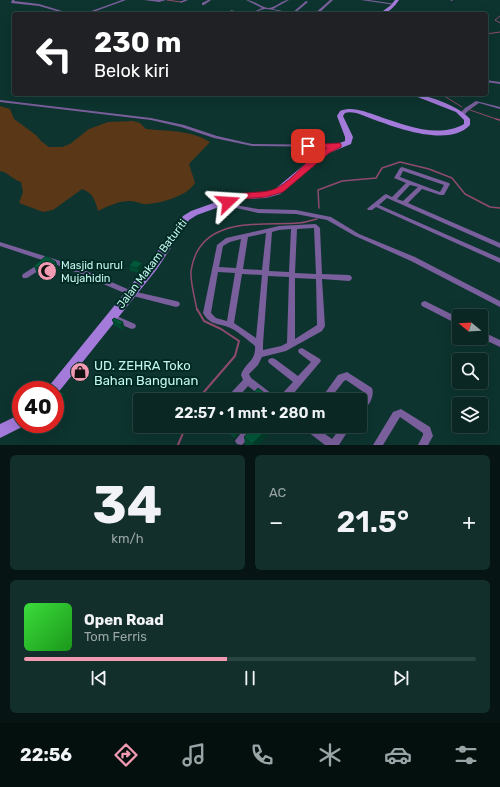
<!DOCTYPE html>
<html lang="id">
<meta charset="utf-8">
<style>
body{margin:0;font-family:Rubik,sans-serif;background:#132f2b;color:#f1f3f6;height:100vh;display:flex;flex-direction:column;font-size:15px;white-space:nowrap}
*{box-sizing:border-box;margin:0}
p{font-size:13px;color:#99a5a6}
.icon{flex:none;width:22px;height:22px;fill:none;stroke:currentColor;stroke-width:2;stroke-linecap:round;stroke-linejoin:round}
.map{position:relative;height:445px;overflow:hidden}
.panel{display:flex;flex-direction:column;gap:10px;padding:10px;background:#061513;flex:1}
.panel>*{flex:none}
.top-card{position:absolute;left:12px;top:12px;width:476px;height:84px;border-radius:4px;box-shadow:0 4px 16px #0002,0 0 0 1px #2a4441;background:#202124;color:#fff;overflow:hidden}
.needle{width:26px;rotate:288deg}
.buttons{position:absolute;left:452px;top:309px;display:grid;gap:8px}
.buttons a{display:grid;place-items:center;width:36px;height:36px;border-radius:4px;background:#0a2723;box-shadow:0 4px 16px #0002,0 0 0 1px #2a4441;font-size:20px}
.speed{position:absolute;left:12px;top:381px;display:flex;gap:8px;font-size:20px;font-weight:700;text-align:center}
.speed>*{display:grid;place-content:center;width:52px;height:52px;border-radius:50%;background:#0a2723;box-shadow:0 4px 16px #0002,0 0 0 1px #2a4441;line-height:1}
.speed .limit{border:6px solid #d22;background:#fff;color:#111}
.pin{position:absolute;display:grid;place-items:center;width:34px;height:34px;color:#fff;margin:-17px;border-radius:8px;box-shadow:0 2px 6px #0006}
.me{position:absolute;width:44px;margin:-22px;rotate:70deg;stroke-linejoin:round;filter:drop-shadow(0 0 3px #0008)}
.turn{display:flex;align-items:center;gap:14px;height:84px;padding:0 16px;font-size:18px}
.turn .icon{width:52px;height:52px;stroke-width:2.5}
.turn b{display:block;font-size:28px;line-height:34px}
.big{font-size:30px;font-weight:600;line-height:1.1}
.panel .tile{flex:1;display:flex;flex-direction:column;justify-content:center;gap:6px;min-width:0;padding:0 14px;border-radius:6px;background:#132f2b}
.panel .dial{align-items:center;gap:0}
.dial b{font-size:52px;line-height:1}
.song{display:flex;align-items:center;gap:12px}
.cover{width:48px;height:48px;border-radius:6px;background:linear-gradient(135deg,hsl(120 70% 55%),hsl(120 70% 35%))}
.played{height:4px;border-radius:2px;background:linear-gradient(90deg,#f19ab1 45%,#2a4441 45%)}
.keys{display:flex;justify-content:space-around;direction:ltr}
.heat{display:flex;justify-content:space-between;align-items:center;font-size:22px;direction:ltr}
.panel .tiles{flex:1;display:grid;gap:10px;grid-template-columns:1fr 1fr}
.tile:last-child{grid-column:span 2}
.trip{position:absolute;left:133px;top:393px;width:234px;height:40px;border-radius:4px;background:#0a2723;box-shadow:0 4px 16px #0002,0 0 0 1px #2a4441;font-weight:600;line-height:40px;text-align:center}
.menu{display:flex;height:64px;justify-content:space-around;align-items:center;background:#04100e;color:#99a5a6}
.menu .icon{width:28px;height:28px}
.menu .on{color:#f19ab1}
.menu b{font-size:18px;color:#f1f3f6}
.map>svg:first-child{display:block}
.green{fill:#593717}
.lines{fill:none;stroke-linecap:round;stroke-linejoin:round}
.stream-far2{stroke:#904a6f;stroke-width:1}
.stream-far1{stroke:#904a6f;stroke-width:1.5}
.stream{stroke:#904a6f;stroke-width:2}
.street{fill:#795f9b;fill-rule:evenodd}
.secondary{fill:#a47ada;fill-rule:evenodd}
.wall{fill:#024c33}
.shaded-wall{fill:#013e29}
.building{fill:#02583b;stroke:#013e29}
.route{fill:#e11d48;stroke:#92132f}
.labels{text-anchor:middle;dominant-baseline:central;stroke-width:4;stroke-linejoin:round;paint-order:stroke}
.street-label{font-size:11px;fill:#c3f7ee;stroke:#022a25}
.poi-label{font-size:11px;fill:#c3f7ee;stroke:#022a25;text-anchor:start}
.near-poi-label{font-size:13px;fill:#c3f7ee;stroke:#022a25;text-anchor:start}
</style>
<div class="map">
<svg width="500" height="445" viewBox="0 0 500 445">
<rect width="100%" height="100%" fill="#0d342f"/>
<!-- green -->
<path class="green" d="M0,106L10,109L14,119L36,135L41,141L49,147H62L70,144L89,129L108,122L133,121L140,123L146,129C167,131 191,130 210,142L189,164L195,183C187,196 162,203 148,204C142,205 136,201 130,201C119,201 108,206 98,211C95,200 93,193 82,189L53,210L43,212L19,203L23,192L21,182C13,180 8,172 0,171Z"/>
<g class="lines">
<!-- stream-far2 -->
<g class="stream-far2">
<path d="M167,0L181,2"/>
<path d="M500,16L495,20L500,23"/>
<path d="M486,34L500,32"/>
<path d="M441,94L462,107"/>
<path d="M467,109L499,120"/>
</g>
<!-- stream-far1 -->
<g class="stream-far1">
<path d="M496,119L500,120"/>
<path d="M319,208L318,190L342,181L376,178L382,168L400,162L429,169L452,178L465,194L490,207L500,208"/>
<path d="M197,310C195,299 190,281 191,271C199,215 259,226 299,223C305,223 311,220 317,219"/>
</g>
<!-- stream -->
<g class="stream">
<path d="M197,309L204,321L221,329L239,341L235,356L197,400"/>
<path d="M178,445L186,426"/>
</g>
<!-- street -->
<g class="street">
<path d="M12,0H15L14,1L39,4L72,14H67L39,6L11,3Z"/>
<path d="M122,0H126L88,14H83Z"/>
<path d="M144,0H166L159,2Z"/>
<path d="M184,0H188L181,3L180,2Z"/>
<path d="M208,0H211L204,5H202V3Z"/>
<path d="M246,0C254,0 260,7 268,8C275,8 282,0 289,0L273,9L292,13L306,1L308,2L295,13L296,14C285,14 275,9 265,9C260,9 255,14 249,14L262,8Z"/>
<path d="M330,0H333L318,14H314Z"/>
<path d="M361,0H369L396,4L395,5Z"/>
<path d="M450,0H453L452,1Z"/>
<path d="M231,10L242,13L243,14H238L230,12Z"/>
<path d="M486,80L500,82V84L486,82Z"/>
<path d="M0,100L151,118L184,125L217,136L252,144L339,145L341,146L339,147L252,146L214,138L181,127L151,120L0,102Z"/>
<path d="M476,101L500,107V109L479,103L469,110L464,115H460V113L465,108Z"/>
<path d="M402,167L449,183L450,184L444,195H440L422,189L408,203L500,243V248L387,198L379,205L500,258V263L376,207L372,210H368L367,209L368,208L384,195L386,194L392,197L406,183L394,178L400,168ZM403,171L444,185L440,192L400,177ZM410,185L418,187L403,201L397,199Z"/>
<path d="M228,200L236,205L258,209L296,210L331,217L359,234L415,257L500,301V307L411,261L355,236L327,220L296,214L258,213L232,207L225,202Z"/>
<path d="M315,224L317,225L320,228L322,274L349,275L351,276L352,278L351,280L349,281L322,279L325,326L322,331L286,351L262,357L258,365L249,374L251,378L276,397L277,400H266L248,386L236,400H226L227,397L243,380L241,375L242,372C248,361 256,360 255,346C249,341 235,329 228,327C217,323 210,325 203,313L217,245L226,238L279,226ZM314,228L316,274L295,273L297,229ZM291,229L289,272L269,271L272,232L279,230ZM266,233L262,270L243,269L248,237ZM241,239L236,268L219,267L223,246L230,242ZM218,272L235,273L227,321L216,318L211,313ZM242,274L262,275L256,338L234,323ZM268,276L289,277L287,343L281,346L263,350V344ZM295,278L316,279L317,325L295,339Z"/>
<path d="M0,242L70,264L132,291L176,301L179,302L180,304L179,306L176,307L129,295L66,268L0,246Z"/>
<path d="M39,264H43L44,266L43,268L27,278H23L22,276L23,274Z"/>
<path d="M425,301L459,318V325L422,306L421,304L422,302Z"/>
<path d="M112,314L135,324L136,326L135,328L132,329L129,328L109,319L108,317L109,315Z"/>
<path d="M481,331L500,340V347L481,338Z"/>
<path d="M302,348L320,359L321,361L288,400H278L279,397L293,382L269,363L268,361L269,359L272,358L275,359L298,376L311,362L299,353L298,351L299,349Z"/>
<path d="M347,372L372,388C375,397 368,408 360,412V401L365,395V393L346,380L344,381L329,400H320L338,375Z"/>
<path d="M401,409L430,427L433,436L428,445H418L423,435V433L400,417L383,445H373L393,412Z"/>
<path d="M247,426H257L256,429L243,444L241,445L237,444L235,441L237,438Z"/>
<path d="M303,426H314L332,439L342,426H351L339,445H325L304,429Z"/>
</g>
<!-- secondary -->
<g class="secondary">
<path d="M395,0H399C394,7 388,14 379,14L391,5Z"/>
<path d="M410,94C427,94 459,106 470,119V125C449,147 400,129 375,120C366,117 354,110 345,113L343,116L353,137L351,144L329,153L280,194L266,198L241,199L197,215L189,220L157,269L57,394L55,395V390H47L49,386L149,263L183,216L191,211L236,195L266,192L274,190L323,149L345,141V137L337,116L340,111C353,106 365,112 378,116C404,125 438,139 464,124V120L456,112Z"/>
<path d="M21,414V424L26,425L0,438V424Z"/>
</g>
</g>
<!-- wall -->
<g class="wall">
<path d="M56,262L59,270L47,280L37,274L34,266Z"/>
<path d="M142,263L143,268L139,273L130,271L129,266Z"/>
<path d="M112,320L123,322L124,327L122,330L114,325Z"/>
<path d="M72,370L88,371L82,378L74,375Z"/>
<path d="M55,390L64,394L66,399L59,407L55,405Z"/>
<path d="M225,426H246L235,438L225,431Z"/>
<path d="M275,427L258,445H245V444L244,437Z"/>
</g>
<!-- shaded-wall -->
<g class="shaded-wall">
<path d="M56,262L59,270L47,280L43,272Z"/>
<path d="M142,263L143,268L139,273L137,268Z"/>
<path d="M123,322L124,327L122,330L120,325Z"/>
<path d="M86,365L88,371L82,378L80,373Z"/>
<path d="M64,394L66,399L59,407L56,402Z"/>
<path d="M267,395V400H263Z"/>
<path d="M239,426H246L235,438V431Z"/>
<path d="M270,426H275V427L258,445H252V444Z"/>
</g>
<!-- building -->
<g class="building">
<path d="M46,256L56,262L43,272L34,266Z"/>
<path d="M134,260L142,263L137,268L129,266Z"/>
<path d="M114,318L123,322L120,325L112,320Z"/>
<path d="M78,362L86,365L80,373L72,370Z"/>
<path d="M258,388L267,395L263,400H247Z"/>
<path d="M56,389L64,394L56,402L55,401V390Z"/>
<path d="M228,426H239L235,431Z"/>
<path d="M254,426H270L252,444L244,437Z"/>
</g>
<!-- route -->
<path class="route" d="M339,143L341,144V147L329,153L283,192L266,197L241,199L228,205L224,202C236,188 261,196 277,188C295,179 308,156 327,148H306V145Z"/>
<!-- icons -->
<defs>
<g id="mosque-disc" transform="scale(1)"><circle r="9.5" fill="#f19ab1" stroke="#022a25"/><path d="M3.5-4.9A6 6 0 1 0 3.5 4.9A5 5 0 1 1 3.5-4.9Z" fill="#111"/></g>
<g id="shop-disc" transform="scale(1)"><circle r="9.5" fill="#f19ab1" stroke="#022a25"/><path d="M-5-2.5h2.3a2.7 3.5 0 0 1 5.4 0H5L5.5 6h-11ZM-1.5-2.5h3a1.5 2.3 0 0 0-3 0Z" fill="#111"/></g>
</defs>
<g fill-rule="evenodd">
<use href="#mosque-disc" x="47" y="271"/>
<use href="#shop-disc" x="80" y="372"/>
</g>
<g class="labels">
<!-- street labels -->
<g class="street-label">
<text transform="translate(152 264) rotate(-53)">Jalan Makam Baturiti</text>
</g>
<!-- poi labels -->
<g class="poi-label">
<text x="61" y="265">Masjid nurul<tspan x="61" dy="13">Mujahidin</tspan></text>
</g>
<!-- near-poi labels -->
<g class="near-poi-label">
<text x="94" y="365">UD. ZEHRA Toko<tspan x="94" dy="15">Bahan Bangunan</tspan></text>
</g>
</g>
</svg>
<div class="buttons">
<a><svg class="needle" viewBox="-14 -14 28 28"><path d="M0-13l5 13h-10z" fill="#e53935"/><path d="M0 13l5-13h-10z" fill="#99a5a6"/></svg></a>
<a><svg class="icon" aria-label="search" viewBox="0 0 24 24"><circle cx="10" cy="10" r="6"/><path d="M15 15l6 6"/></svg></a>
<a><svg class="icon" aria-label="layers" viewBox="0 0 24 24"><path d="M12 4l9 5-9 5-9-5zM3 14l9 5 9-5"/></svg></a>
</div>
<div class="speed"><div class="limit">40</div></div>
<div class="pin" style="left:308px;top:146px;background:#d93025"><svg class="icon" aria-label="arrive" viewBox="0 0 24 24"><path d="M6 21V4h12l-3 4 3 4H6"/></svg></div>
<svg class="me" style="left:228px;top:202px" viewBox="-20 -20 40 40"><path d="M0-17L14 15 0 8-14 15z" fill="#e11d48" stroke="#fff" stroke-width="4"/></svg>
<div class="trip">22:57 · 1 mnt · 280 m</div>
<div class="top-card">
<div class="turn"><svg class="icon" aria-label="left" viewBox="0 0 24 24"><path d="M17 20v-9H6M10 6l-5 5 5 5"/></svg><div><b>230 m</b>Belok kiri</div></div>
</div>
</div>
<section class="panel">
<div class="tiles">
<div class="tile dial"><b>34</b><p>km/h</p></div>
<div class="tile"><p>AC</p>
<div class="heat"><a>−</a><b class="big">21.5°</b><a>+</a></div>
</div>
<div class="tile">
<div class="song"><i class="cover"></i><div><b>Open Road</b><p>Tom Ferris</p></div></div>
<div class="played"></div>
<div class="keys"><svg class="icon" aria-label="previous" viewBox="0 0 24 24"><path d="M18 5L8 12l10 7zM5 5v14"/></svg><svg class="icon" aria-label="pause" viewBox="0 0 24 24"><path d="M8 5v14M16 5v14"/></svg><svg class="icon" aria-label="next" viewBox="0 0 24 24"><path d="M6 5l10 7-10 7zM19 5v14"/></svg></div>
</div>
</div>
</section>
<nav class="menu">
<b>22:56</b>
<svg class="icon on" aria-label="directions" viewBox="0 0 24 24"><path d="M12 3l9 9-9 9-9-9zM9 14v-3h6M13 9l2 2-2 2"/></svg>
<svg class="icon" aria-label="music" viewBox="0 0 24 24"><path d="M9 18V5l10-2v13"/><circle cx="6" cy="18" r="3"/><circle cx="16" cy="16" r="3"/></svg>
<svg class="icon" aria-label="phone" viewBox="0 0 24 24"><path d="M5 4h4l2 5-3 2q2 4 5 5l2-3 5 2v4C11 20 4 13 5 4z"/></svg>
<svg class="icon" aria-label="climate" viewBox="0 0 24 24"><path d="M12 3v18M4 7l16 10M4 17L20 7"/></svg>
<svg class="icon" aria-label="car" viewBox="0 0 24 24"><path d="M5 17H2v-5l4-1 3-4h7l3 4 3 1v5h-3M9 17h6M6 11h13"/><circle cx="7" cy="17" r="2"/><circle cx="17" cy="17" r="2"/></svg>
<svg class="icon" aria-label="filters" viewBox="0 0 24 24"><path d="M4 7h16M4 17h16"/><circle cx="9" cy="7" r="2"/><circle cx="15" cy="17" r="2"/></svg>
</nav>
